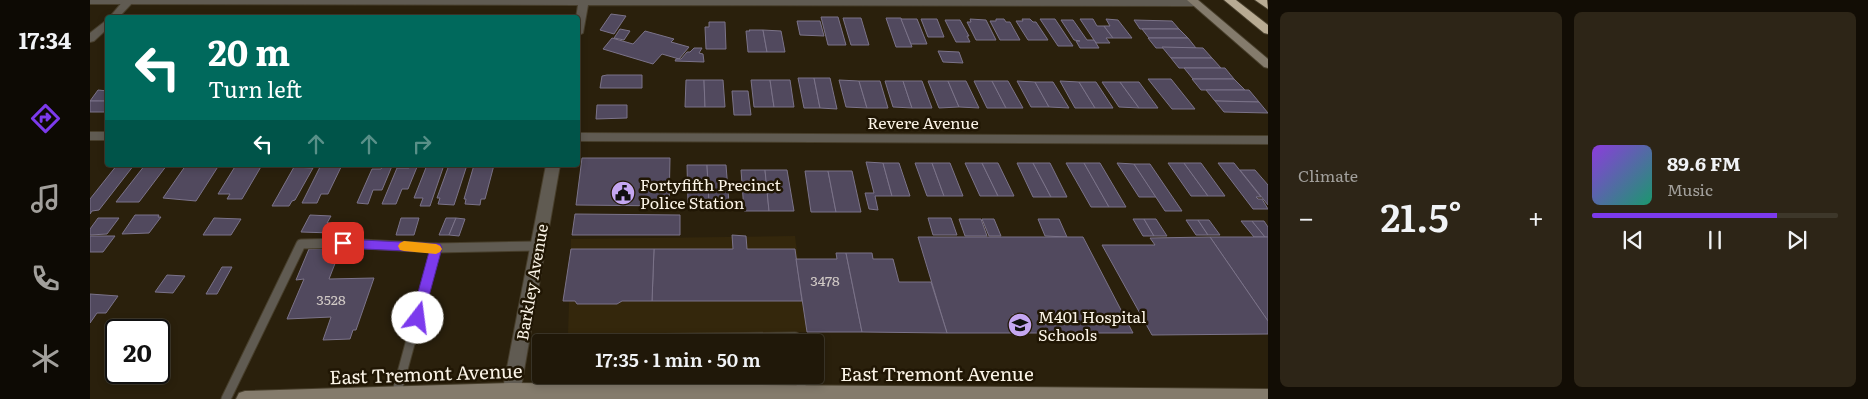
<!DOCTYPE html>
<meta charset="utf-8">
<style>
body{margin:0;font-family:Literata,serif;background:#2d2517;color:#f1f3f6;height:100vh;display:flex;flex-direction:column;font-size:19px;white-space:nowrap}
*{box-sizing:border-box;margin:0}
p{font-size:16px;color:#a2a09c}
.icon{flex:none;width:28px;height:28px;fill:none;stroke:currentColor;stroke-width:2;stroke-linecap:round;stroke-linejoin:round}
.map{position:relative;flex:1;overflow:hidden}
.panel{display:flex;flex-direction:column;gap:12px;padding:12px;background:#120d05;width:600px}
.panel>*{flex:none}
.guide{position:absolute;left:15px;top:15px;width:475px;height:152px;border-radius:5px;box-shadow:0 2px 8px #0003,0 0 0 1px #3d372a;background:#00695c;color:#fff;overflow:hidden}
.speed{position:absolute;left:15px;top:319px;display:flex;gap:10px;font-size:25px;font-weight:700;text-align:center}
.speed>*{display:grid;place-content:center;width:65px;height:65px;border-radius:50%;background:#201809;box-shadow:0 2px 8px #0003,0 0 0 1px #3d372a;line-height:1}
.speed .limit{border:2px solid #111;border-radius:8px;background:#fff;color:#111}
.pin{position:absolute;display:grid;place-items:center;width:42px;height:42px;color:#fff;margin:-21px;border-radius:10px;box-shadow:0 2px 8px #0006}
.me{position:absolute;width:55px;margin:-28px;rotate:15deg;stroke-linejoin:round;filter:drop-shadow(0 0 4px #0008)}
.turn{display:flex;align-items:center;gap:18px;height:105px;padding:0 20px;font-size:22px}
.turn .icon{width:65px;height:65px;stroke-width:2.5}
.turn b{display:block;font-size:35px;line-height:42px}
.lanes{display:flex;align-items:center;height:48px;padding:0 20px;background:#0003;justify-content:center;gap:25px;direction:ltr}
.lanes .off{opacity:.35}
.big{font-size:38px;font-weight:600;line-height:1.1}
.panel .tile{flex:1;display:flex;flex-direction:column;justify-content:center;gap:8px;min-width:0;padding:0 18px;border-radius:8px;background:#2d2517}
.song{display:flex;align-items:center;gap:15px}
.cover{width:60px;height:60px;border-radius:8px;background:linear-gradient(135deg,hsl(270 70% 55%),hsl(160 70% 35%))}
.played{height:5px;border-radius:2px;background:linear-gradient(90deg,#7c3aed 75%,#3d372a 75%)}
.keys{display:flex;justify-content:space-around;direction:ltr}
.heat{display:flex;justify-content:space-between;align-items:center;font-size:28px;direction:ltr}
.panel .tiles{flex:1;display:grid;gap:12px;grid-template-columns:repeat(2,1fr)}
.trip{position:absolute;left:442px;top:334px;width:292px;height:50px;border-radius:5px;background:#201809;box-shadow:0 2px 8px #0003,0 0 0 1px #3d372a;font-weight:600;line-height:50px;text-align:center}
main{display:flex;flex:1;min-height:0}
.menu{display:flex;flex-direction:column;width:90px;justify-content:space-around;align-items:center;background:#0d0a04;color:#a2a09c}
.menu .icon{width:35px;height:35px}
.menu .selected{color:#7c3aed}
.menu b{font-size:22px;color:#f1f3f6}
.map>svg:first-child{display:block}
.built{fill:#34270c}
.building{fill:#51495e;stroke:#7b7389}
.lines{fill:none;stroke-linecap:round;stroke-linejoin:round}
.service-casing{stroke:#473e2b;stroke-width:11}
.minor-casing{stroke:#473e2b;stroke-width:2}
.tertiary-casing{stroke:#473e2b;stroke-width:2}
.secondary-casing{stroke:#473e2b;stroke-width:2}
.motorway-casing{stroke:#473e2b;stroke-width:2}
.service{stroke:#605b52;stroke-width:9}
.minor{fill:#605b52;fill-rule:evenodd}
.tertiary{fill:#605b52;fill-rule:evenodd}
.secondary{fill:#847b6c;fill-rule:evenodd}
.motorway{fill:#b8ab93;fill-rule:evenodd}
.route{fill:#7c3aed;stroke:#51269a}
.slow{fill:#f59e0b}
.labels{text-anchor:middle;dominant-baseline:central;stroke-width:5;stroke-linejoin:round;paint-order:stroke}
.number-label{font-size:14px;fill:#d0c9c5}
.street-label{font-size:16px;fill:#fbf4e7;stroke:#201604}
.poi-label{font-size:16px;fill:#fbf4e7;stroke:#201604;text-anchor:start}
.near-street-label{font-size:19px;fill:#fbf4e7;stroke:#201604}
</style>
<main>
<nav class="menu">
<b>17:34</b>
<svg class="icon selected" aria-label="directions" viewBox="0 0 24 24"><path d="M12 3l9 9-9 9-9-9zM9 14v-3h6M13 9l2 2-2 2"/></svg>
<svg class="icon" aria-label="music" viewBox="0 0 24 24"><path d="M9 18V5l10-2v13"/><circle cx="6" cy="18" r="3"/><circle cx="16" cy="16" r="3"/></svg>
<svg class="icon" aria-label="phone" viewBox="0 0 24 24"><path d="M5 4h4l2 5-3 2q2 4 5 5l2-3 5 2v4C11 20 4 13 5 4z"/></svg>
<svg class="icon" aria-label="climate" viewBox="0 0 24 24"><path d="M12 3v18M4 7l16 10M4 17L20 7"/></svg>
</nav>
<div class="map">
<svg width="1178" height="399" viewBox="0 0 1178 399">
<rect width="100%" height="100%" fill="#2a200c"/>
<!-- built -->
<path class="built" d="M705,236L717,332L478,336L481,239Z"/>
<!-- building -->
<g class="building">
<path d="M521,14L536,16L524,34L510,30Z"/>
<path d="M731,17H748L756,45H738Z"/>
<path d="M753,18H771L779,45H761Z"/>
<path d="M796,18H811L822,47H806Z"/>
<path d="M811,19H827L837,44H821Z"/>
<path d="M831,19H847L854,37H838Z"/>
<path d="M880,19L896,20L906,40H886L877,22H881Z"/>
<path d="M906,19H914L916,22H920L930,40H910L900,21H906Z"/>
<path d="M932,19H940L943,22H946L958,40H938L926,21H933Z"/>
<path d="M950,19H965L983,46H968Z"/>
<path d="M990,19H1003L1007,26H1014L1023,38H1016L1020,43H1006Z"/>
<path d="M1016,19L1028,20L1042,38H1023L1014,26H1020Z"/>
<path d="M855,20H870L879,36H877L880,42H866Z"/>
<path d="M971,20H983L997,40H1004L1009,48H990L986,41H990L984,40Z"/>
<path d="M1044,20L1082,21L1089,29H1050Z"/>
<path d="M707,21H730L734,36L710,35Z"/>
<path d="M619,22H635L636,49H616L615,27H619Z"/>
<path d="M530,29L540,31L534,40L524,38Z"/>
<path d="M1052,29H1089L1098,38H1059Z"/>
<path d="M659,30H673L677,52H658L656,31H660Z"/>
<path d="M673,30L691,31L695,52H677Z"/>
<path d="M555,31L584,39L581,42L599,47L589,59L572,54L563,64L513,49L522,38L543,44Z"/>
<path d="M1058,38H1098L1106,48H1066Z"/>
<path d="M1072,47L1113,48L1122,58H1081Z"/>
<path d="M604,48H612L609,53L613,54L614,62L585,61L586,59H591L597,52H600Z"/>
<path d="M848,51L869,52L873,63L853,62Z"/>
<path d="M1081,58H1122L1131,68H1089Z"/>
<path d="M1094,68H1135L1144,79H1103Z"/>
<path d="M517,75H552V88H510L512,76Z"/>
<path d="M708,78H724L730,108H714Z"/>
<path d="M724,78H740L747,109L730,108Z"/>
<path d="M1058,79H1081L1105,109H1082Z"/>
<path d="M1102,79H1144L1155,90H1111Z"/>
<path d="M596,80H614L615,107H595Z"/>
<path d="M614,80H633L635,107H615Z"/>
<path d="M661,80H680L684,107H664Z"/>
<path d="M680,80H700L704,107H684Z"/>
<path d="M749,80L769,81L777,108L756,107Z"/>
<path d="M769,81H790L798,108H777Z"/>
<path d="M795,81H813L822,108L803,107Z"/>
<path d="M813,81H832L842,108H822Z"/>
<path d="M838,81H858L869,107L849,108Z"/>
<path d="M858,81H876L889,108L869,107Z"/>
<path d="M884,81H902L916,108H897Z"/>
<path d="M902,81H918L933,108H916Z"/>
<path d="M927,81L945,82L959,107H941Z"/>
<path d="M970,81L989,82L1005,108H985Z"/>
<path d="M945,82H963L979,108L959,107Z"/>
<path d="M989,82H1006L1023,108H1005Z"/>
<path d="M1012,82H1030L1049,108L1029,107Z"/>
<path d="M1030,82H1049L1068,108H1049Z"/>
<path d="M8,90L18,91V101H0Z"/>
<path d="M1116,90H1159L1169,102L1125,101Z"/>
<path d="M642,91H658L661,115H644Z"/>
<rect x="0" y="101" width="18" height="11"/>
<path d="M1125,101L1169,102L1178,113L1134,112Z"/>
<path d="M507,105H537V118L506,119Z"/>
<path d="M492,158H580L579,206L486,205Z"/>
<path d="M776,162L793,163L802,196H785L788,210L779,209L775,193H784Z"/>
<path d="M793,163H809L820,196H802Z"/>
<path d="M825,163H842L854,196H837Z"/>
<path d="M842,163H860L873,196H854Z"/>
<path d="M875,163H892L908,196H890Z"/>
<path d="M892,163H908L924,196H908Z"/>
<path d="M927,163H943L961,197H943Z"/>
<path d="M943,163H960L977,197H961Z"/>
<path d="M976,163H994L1019,207H1001Z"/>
<path d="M994,163H1010L1036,207H1019Z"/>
<path d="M1027,163L1044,164L1066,197H1049Z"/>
<path d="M1078,163H1094L1118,196H1101Z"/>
<path d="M1094,163H1111L1135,196H1118Z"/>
<path d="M1128,163H1144L1171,197H1166L1168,199H1172L1178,209H1163Z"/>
<path d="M1044,164H1060L1092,211H1075Z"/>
<path d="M27,165H44L9,210L2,211L0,214V199Z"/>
<path d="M55,165H77L49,202H26Z"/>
<path d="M96,165H129L106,201L73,198Z"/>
<path d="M146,165H172L152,199H137L140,194H128Z"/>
<path d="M231,165H252L238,194H231L227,203H212Z"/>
<path d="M337,165H354L340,206H330L333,198H324Z"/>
<path d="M359,165H377L364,205L348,204L350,198H347Z"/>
<path d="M384,165H404L395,199H391L390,205L375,204L376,199H374Z"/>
<path d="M597,165H617L619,203H598Z"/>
<path d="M617,165H636L639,203H619Z"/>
<path d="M293,166H302L292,190H283L278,204L267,203L282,169H291Z"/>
<path d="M320,166L327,167L318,189H312L306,204H292L307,168H319Z"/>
<path d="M204,167L223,168L205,200L202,201L199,206H182Z"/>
<path d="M651,170H675L679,211H654Z"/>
<path d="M675,170H697L704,211H679Z"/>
<path d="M1150,170H1165L1178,185V205Z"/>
<path d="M715,171H738L746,212H721Z"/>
<path d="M738,171H762L771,212H746Z"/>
<path d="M485,214L590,215V235H482Z"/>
<path d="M45,215H69L68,217H71L59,233L32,234Z"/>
<path d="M220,215L241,216L237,223H247L242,233L211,232Z"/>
<path d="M8,218H29L17,234L0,235V229Z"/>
<path d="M124,218L151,219L141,235H113Z"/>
<path d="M311,218H329L324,235H306Z"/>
<path d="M356,218H366L359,235H349Z"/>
<path d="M366,218L375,219L369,236L359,235Z"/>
<path d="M838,218H861L867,235H843Z"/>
<path d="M869,219H891L897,236H875Z"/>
<path d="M892,219H904L911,236H899Z"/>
<path d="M948,219H969L977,237L955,236Z"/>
<path d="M1043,219H1054L1064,236H1053Z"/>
<path d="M1054,219H1066L1077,236H1064Z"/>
<path d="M1096,220H1108L1118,235H1106Z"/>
<path d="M1108,220H1119L1130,235H1118Z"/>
<path d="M1151,221H1162L1175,237H1164Z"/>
<path d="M1162,221H1174L1178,227V237H1175Z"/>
<path d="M642,235L656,236L657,249H705L712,301H562L564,249H643Z"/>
<path d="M0,236H25L13,252H0Z"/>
<path d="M828,237H993L1043,333H857Z"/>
<path d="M1120,237H1178V321Z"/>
<path d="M1120,237L1178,321V334L1062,335L1012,245H1065L1060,238Z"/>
<path d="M251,248L239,279L284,278L266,330H263L260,339L233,340L241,317L197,319L214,279L206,280L219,249Z"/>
<path d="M481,249H564L562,301H532L527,304H487L485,301H473Z"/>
<path d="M746,253H756L772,332H717L706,259H747Z"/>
<path d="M756,253H782L783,259H803L809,282H841L857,333L772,332Z"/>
<path d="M132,267H142L127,294H116Z"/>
<path d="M77,275L95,276L83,293L65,292Z"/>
<path d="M0,294L28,296L16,313H7L0,323Z"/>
</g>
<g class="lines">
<!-- service casing -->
<g class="service-casing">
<g id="service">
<path d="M533,342V339L705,337L706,342"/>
<path d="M710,375L712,394"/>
<path d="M529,392L530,375"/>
<path d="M306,395L346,248"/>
<path d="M136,399L211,244L253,243L346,248L448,246"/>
</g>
</g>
<!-- minor casing -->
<g class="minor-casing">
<g id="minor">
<path d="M0,0H1106L1111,3L1106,6L498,5L493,33L488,36V18H486L488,5L0,4Z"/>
<rect x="0" y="132" width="18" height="8"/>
<path d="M488,133L1178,136V144L488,141Z"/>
<path d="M456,165H470L429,399H411Z"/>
</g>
</g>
<!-- tertiary casing -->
<g class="tertiary-casing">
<g id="tertiary">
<path d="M34,0H45L28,18L18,19Z"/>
<path d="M18,19V28L4,41L0,42V33Z"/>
</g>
</g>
<!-- secondary casing -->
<g class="secondary-casing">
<g id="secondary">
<path d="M1097,0H1108L1178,59V68L1174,67Z"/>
<path d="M421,383L1178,389V399H146L149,393L155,391Z"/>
</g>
</g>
<!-- motorway casing -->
<g class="motorway-casing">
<g id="motorway">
<path d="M1134,0H1146L1178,25V34L1174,33Z"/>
<path d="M1165,0H1177L1178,9Z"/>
</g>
</g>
<!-- service -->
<use href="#service" class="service"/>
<!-- minor -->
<use href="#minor" class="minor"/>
<!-- tertiary -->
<use href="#tertiary" class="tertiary"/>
<!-- secondary -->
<use href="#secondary" class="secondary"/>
<!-- motorway -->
<use href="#motorway" class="motorway"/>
</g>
<!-- route -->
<path class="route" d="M253,239L350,244L352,248L332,322L328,324L323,322L321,318L339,252L253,248L249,247L247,243L249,240Z"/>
<!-- slow -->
<path class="slow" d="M314,241L346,244L350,246L352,249L350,252L346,254L314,251L310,250L308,246L310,243Z"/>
<!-- icons -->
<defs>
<g id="civic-disc" transform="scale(1.25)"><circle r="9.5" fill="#c5a7f1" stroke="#201604"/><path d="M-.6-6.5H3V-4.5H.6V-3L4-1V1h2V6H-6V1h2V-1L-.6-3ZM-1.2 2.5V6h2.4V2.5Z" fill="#111"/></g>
<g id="school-disc" transform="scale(1.25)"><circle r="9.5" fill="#c5a7f1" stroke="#201604"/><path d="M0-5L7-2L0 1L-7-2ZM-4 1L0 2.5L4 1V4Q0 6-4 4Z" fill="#111"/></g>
</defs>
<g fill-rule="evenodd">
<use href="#civic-disc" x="533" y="193"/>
<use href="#school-disc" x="930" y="325"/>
</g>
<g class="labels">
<!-- number labels -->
<g class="number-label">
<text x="735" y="280">3478</text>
<text x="241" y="299">3528</text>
</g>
<!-- street labels -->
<g class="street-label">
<text x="833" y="122">Revere Avenue</text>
<text transform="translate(441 282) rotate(-80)">Barkley Avenue</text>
</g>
<!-- poi labels -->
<g class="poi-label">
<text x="550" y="184">Fortyfifth Precinct<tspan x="550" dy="18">Police Station</tspan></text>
<text x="948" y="316">M401 Hospital<tspan x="948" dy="18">Schools</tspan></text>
</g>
<!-- near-street labels -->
<g class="near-street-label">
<text transform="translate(336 373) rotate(-2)">East Tremont Avenue</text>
<text x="847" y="373">East Tremont Avenue</text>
</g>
</g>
</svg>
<div class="speed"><div class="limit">20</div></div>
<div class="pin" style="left:253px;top:243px;background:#d93025"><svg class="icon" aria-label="arrive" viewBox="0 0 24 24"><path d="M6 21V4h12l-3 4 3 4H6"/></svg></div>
<svg class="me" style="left:328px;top:318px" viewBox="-20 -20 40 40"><circle r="19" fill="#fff"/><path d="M0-13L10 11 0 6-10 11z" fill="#7c3aed"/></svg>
<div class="trip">17:35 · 1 min · 50 m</div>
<div class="guide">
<div class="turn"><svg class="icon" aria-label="left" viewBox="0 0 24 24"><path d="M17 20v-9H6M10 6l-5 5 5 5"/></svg><div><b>20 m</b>Turn left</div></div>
<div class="lanes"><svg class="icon" aria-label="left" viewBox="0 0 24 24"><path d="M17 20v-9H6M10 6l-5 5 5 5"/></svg><svg class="icon off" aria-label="ahead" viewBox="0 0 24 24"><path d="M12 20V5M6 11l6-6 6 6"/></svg><svg class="icon off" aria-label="ahead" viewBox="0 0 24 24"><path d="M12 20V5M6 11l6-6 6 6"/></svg><svg class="icon off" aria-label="right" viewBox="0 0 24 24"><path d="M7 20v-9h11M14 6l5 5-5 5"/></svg></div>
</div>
</div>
<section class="panel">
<div class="tiles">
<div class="tile"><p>Climate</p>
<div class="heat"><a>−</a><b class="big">21.5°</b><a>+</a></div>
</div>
<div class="tile">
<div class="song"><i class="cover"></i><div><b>89.6 FM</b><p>Music</p></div></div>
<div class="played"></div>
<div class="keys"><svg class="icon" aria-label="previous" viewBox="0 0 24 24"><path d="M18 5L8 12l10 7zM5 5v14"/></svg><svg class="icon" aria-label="pause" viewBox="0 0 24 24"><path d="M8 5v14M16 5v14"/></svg><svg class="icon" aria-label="next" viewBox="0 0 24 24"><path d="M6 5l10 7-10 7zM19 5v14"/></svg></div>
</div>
</div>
</section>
</main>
